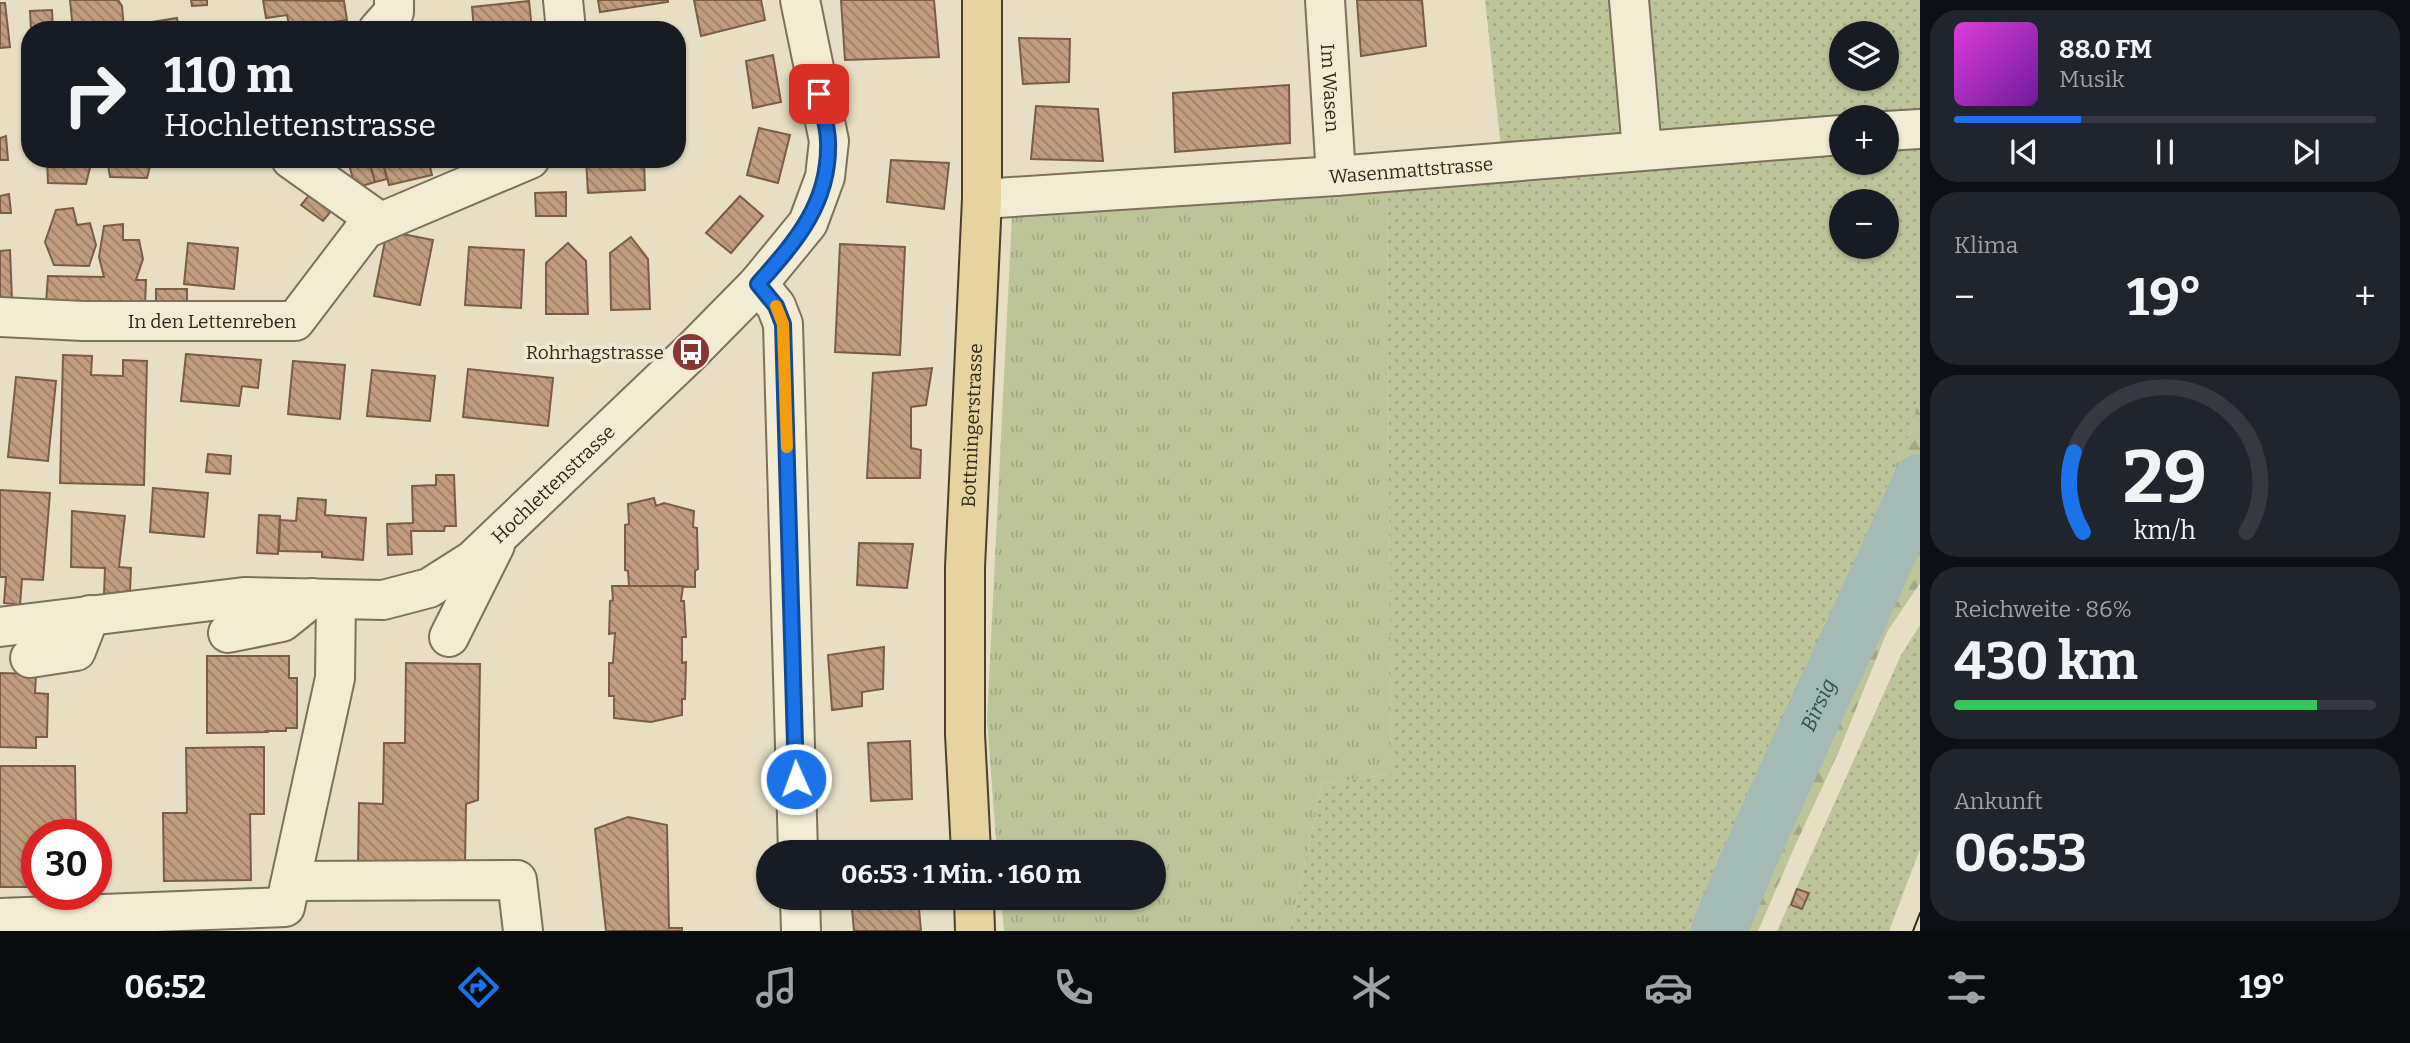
<!DOCTYPE html>
<html lang="de">
<meta charset="utf-8">
<style>
body{margin:0;font-family:Bitter,serif;background:#20242c;color:#f1f3f6;height:100vh;display:flex;flex-direction:column;font-size:26px;white-space:nowrap}
*{box-sizing:border-box;margin:0}
p{font-size:23px;color:#9ea1a6}
.icon{flex:none;width:38px;height:38px;fill:none;stroke:currentColor;stroke-width:2;stroke-linecap:round;stroke-linejoin:round}
.map{position:relative;flex:1;overflow:hidden}
.details{display:flex;flex-direction:column;gap:10px;padding:10px;background:#0d0f14;width:490px}
.details>*{flex:none}
.banner{position:absolute;left:21px;top:21px;width:665px;height:147px;border-radius:28px;box-shadow:0 2px 5px #0004;background:#171b24;color:#f1f3f6;overflow:hidden}
.buttons{position:absolute;left:1829px;top:21px;display:grid;gap:14px}
.buttons a{display:grid;place-items:center;width:70px;height:70px;border-radius:50%;background:#171b24;box-shadow:0 2px 5px #0004;font-size:35px}
.speed{position:absolute;left:21px;top:819px;display:flex;gap:14px;font-size:35px;font-weight:700;text-align:center}
.speed>*{display:grid;place-content:center;width:91px;height:91px;border-radius:50%;background:#171b24;box-shadow:0 2px 5px #0004;line-height:1}
.speed .limit{border:10px solid #d22;background:#fff;color:#111}
.pin{position:absolute;display:grid;place-items:center;width:60px;height:60px;color:#fff;margin:-30px;border-radius:14px;box-shadow:0 4px 10px #0006}
.me{position:absolute;width:77px;margin:-38px;rotate:358deg;stroke-linejoin:round;filter:drop-shadow(0 0 5px #0008)}
.turn{display:flex;align-items:center;gap:24px;height:147px;padding:0 28px;font-size:32px}
.turn .icon{width:91px;height:91px;stroke-width:2.5}
.turn b{display:block;font-size:49px;line-height:60px}
.big{font-size:52px;font-weight:700;line-height:1.1}
.details .widget{flex:1;display:flex;flex-direction:column;justify-content:center;gap:10px;min-width:0;padding:0 24px;border-radius:28px;background:#20242c}
.details .dial{align-items:center;gap:0}
.dial svg{height:182px;overflow:visible;fill:none;stroke:#363941;stroke-width:7;stroke-linecap:round;text-anchor:middle}
.dial text{fill:#f1f3f6;stroke:none}
.song{display:flex;align-items:center;gap:21px}
.cover{width:84px;height:84px;border-radius:10px;background:linear-gradient(135deg,hsl(300 70% 55%),hsl(280 70% 35%))}
.played{height:7px;border-radius:4px;background:linear-gradient(90deg,#1a73e8 30%,#363941 30%)}
.keys{display:flex;justify-content:space-around;direction:ltr}
.heat{display:flex;justify-content:space-between;align-items:center;font-size:38px;direction:ltr}
.charge{height:10px;border-radius:5px;background:linear-gradient(90deg,#34c759 86%,#363941 0)}
.trip{position:absolute;left:756px;top:840px;width:410px;height:70px;border-radius:35px;background:#171b24;box-shadow:0 2px 5px #0004;font-weight:700;line-height:70px;text-align:center}
.dock{display:flex;height:112px;justify-content:space-around;align-items:center;background:#090b0e;color:#9ea1a6}
.dock .icon{width:49px;height:49px}
.dock .active{color:#1a73e8}
.dock b{font-size:32px;color:#f1f3f6}
main{display:flex;flex:1;min-height:0}
.map>svg:first-child{display:block}
.grass{fill:url(#grass-dots);fill-rule:evenodd}
.forest{fill:url(#forest-firs)}
.park{fill:url(#park-tufts)}
.lines{fill:none;stroke-linecap:round;stroke-linejoin:round}
.river{stroke:#a4bbb5;stroke-width:56}
.building{fill:url(#building-back-hatch);stroke:#7b5d45;stroke-width:2}
.minor-casing{stroke:#7f705c;stroke-width:42}
.major-casing{stroke:#4d3f30;stroke-width:42}
.minor{stroke:#f3ecd4;stroke-width:38}
.major{stroke:#e6d39f;stroke-width:38}
.tram{stroke:#31281e;stroke-width:2}
.route-casing{stroke:#114b97;stroke-width:18}
.route{stroke:#1a73e8;stroke-width:12}
.slow{stroke:#f59e0b;stroke-width:12}
.labels{text-anchor:middle;dominant-baseline:central;stroke-width:7;stroke-linejoin:round;paint-order:stroke}
.street-label{font-size:19px;fill:#31281e;stroke:#f0e8d1}
.poi-label{font-size:19px;fill:#31281e;stroke:#f0e8d1;text-anchor:end}
.water-label{font-size:21px;font-style:italic;fill:#2f4f4e;stroke:#f0e8d1}
</style>
<main>
<div class="map">
<svg width="1920" height="931" viewBox="0 0 1920 931">
<defs>
<pattern id="grass-dots" width="8" height="8" patternUnits="userSpaceOnUse" patternTransform="scale(1.75)"><rect width="8" height="8" fill="#bcc498"/><path d="M2 2h.1M6 6h.1" fill="none" stroke="#a2a883" stroke-width="1.8" stroke-linecap="round"/></pattern>
<pattern id="forest-firs" width="22" height="20" patternUnits="userSpaceOnUse" patternTransform="scale(1.75)"><rect width="22" height="20" fill="#bcc498"/><path d="M5 1l3.5 6h-7zM16 11l3.5 6h-7z" fill="#a2a883"/></pattern>
<pattern id="park-tufts" width="24" height="20" patternUnits="userSpaceOnUse" patternTransform="scale(1.75)"><rect width="24" height="20" fill="#bcc498"/><path d="M3 7l-1-3M5 7V3M7 7l1-3M15 17l-1-3M17 17v-4M19 17l1-3" fill="none" stroke="#a2a883"/></pattern>
<pattern id="building-back-hatch" width="6" height="6" patternUnits="userSpaceOnUse" patternTransform="scale(1.75)"><rect width="6" height="6" fill="#c19c7d"/><path d="M-1 5l2 2M0 0l6 6M5-1l2 2" fill="none" stroke="#9d7f66"/></pattern>
</defs>
<rect width="100%" height="100%" fill="#e7dec3"/>
<!-- grass -->
<g class="grass">
<path d="M1485,0H1617L1630,139L1501,148Z"/>
<path d="M1643,0H1920V391L1911,430L1698,931H1290L1322,784L1391,774L1387,183L1656,159ZM1841,33H1886V79H1841ZM1841,117H1886V163H1841ZM1841,201H1886V247H1841Z"/>
<path d="M1920,625V849L1889,931H1777L1901,655Z"/>
</g>
<!-- forest -->
<path class="forest" d="M1920,390V583L1887,632L1839,751L1794,848L1758,931H1698L1911,430Z"/>
<!-- park -->
<path class="park" d="M1387,183L1391,774L1322,784L1290,931H1004L1001,898H1153V852H997L987,720L1012,215Z"/>
<g class="lines">
<!-- river -->
<path class="river" id="s1" d="M1719,931C1780,779 1855,632 1920,482"/>
</g>
<!-- building -->
<g class="building">
<path d="M70,0H118L122,6L124,30H73Z"/>
<path d="M191,0H207V5L192,6Z"/>
<path d="M263,0L344,1L347,20L320,24L321,29L290,30L287,15L266,18Z"/>
<path d="M598,0H668V2L600,12Z"/>
<path d="M694,0H761L765,20L701,36Z"/>
<path d="M841,0H934L939,57L845,60Z"/>
<path d="M1357,0H1422L1426,46L1361,56Z"/>
<path d="M529,1L532,30H474L472,7Z"/>
<path d="M0,3H5L10,47L0,48Z"/>
<path d="M52,10L53,30H31L30,11Z"/>
<path d="M177,18L179,30H146L145,23Z"/>
<path d="M1019,38L1070,39L1069,82L1023,84Z"/>
<path d="M773,55L781,102L753,108L746,61Z"/>
<path d="M1289,85L1290,143L1175,152L1173,93Z"/>
<path d="M1036,106L1098,109L1103,161L1031,159Z"/>
<path d="M759,128L790,135L778,183L747,175Z"/>
<path d="M6,136L8,160H0V138Z"/>
<path d="M47,159H92L86,184L48,183Z"/>
<path d="M107,159H152L147,178L110,177Z"/>
<path d="M212,159H244L245,164L215,167Z"/>
<path d="M369,159L375,182L355,188L348,160Z"/>
<path d="M369,159H382L387,179L375,182Z"/>
<path d="M382,159H428L432,175L389,185Z"/>
<path d="M586,159H644L645,190L588,193Z"/>
<path d="M891,160L949,163L944,209L887,202Z"/>
<path d="M566,192V216H536L535,193Z"/>
<path d="M9,194L11,213H0V196Z"/>
<path d="M310,194L332,210L323,221L301,205Z"/>
<path d="M740,196L763,216L731,253L706,233Z"/>
<path d="M73,208L77,225L90,223L96,245L89,266L54,265L45,242L56,210Z"/>
<path d="M123,224V240H139L143,259L136,280H146L145,307L46,303L48,276L104,277L99,257L104,226Z"/>
<path d="M387,231L433,240L420,305L374,296Z"/>
<path d="M631,237L648,259L650,309L611,310L610,253Z"/>
<path d="M188,243L238,248L234,289L184,284Z"/>
<path d="M568,243L586,261L588,314H546V263Z"/>
<path d="M840,244L905,247L900,355L835,352Z"/>
<path d="M469,247L524,250L521,308L465,305Z"/>
<path d="M10,250L12,300H0V251Z"/>
<rect x="156" y="289" width="31" height="18"/>
<path d="M186,354L261,360L258,388L242,386L239,406L181,401Z"/>
<path d="M63,355L92,356L91,375L123,376V360L147,361L144,485L60,483Z"/>
<path d="M293,361L345,365L340,419L288,414Z"/>
<path d="M932,368L926,405L911,407V448L921,450L920,478H867L873,373Z"/>
<path d="M468,369L553,378L548,426L463,417Z"/>
<path d="M372,370L435,376L430,421L367,416Z"/>
<path d="M16,377L56,381L48,461L8,457Z"/>
<path d="M208,454L231,456L230,474L206,472Z"/>
<path d="M436,475H454L456,526H445L444,531H411L412,554L388,555L387,524L413,523L412,486L436,485Z"/>
<path d="M153,488L208,493L204,537L150,532Z"/>
<path d="M0,490L50,493L43,580L22,579L20,605L4,603L6,577H0Z"/>
<path d="M298,498L326,500L325,515L366,518L363,560L322,557V552L279,551L280,520L296,521Z"/>
<path d="M654,498L656,506L664,503L694,511L693,527L697,528L698,569L695,571V587L629,586L628,571L625,570V525L629,524L628,504Z"/>
<path d="M72,511L125,516L119,567L131,568L130,591L104,594L105,568L71,567Z"/>
<path d="M259,515L280,516L278,554L257,553Z"/>
<path d="M859,543L913,544L907,588L857,585Z"/>
<path d="M612,586H683L681,601H684L686,637H682V663L686,662L685,699H682V715L651,722L614,718V696H609V663H613L615,633L609,634L610,601L613,600Z"/>
<path d="M884,647L883,689L862,692V706L832,710L828,655Z"/>
<path d="M207,656H289V678H297V728H286V731H266L267,732L207,733Z"/>
<path d="M406,663L480,664L478,800L466,804L465,867L358,865L359,803L383,804L384,743H405Z"/>
<path d="M0,673L36,674L35,693L48,694L47,737H36V748L0,747Z"/>
<path d="M910,741L912,799L871,801L868,743Z"/>
<path d="M264,747V814H250L251,880L164,881L163,813H187L186,748Z"/>
<path d="M0,766H75L76,831H60V835H37V887H0Z"/>
<path d="M628,817L667,825L669,928H682V931H606L595,829Z"/>
<path d="M1797,889L1809,893L1802,909L1791,905Z"/>
<path d="M851,898H918L921,931H854Z"/>
</g>
<g class="lines">
<!-- minor casing -->
<g class="minor-casing">
<g id="minor">
<path d="M563,0L566,30"/>
<path id="s2" d="M1325,0L1336,176"/>
<path d="M1629,0L1642,150"/>
<path d="M378,30L394,12V0"/>
<path d="M1886,131L1920,129"/>
<path d="M291,159L380,222"/>
<path id="s3" d="M982,199L1336,176L1841,135"/>
<path d="M758,284L776,306L783,324L798,852"/>
<path id="s4" d="M0,317L83,321H295L365,229L530,159"/>
<path id="s5" d="M0,627L244,597L383,600L429,588L473,560L691,352L758,284L808,223L825,177L829,141L800,0"/>
<path d="M228,633L282,622L312,598"/>
<path d="M449,637L495,545"/>
<path d="M30,658L76,651L90,615"/>
<path d="M292,881L517,880L523,931"/>
<path d="M800,898L801,931"/>
<path d="M0,918L285,907L335,678L336,600"/>
</g>
</g>
<!-- major casing -->
<g class="major-casing">
<g id="major">
<path id="s6" d="M971,852L965,734V567L982,199V0"/>
<path d="M974,898L975,931"/>
</g>
</g>
<!-- minor -->
<use href="#minor" class="minor"/>
<!-- major -->
<use href="#major" class="major"/>
<!-- tram -->
<path class="tram" d="M1913,931L1920,913"/>
</g>
<g class="lines">
<!-- route casing -->
<g class="route-casing">
<path id="route" d="M796,779L783,324L776,306L758,284C796,241 830,203 828,142C828,127 822,110 819,94"/>
</g>
<!-- route -->
<use href="#route" class="route"/>
<!-- slow -->
<path class="slow" d="M776,306L783,324L787,447"/>
</g>
<!-- icons -->
<defs>
<g id="bus-disc" transform="scale(2.0125)"><circle r="9.5" fill="#863734" stroke="#f0e8d1"/><path d="M-5-6H5V4H4V6H2V4H-2V6H-4V4H-5ZM-3.5-4V0h7V-4ZM-3.5 1.2v1.5H-2V1.2ZM2 1.2v1.5H3.5V1.2Z" fill="#fff"/></g>
</defs>
<g fill-rule="evenodd">
<use href="#bus-disc" x="691" y="352"/>
</g>
<g class="labels">
<!-- street labels -->
<g class="street-label">
<text stroke="none"><textPath href="#s2" startOffset="88">Im Wasen</textPath></text>
<text stroke="none"><textPath href="#s3" startOffset="430">Wasenmattstrasse</textPath></text>
<text stroke="none"><textPath href="#s4" startOffset="212">In den Lettenreben</textPath></text>
<text stroke="none"><textPath href="#s6" startOffset="427">Bottmingerstrasse</textPath></text>
<text stroke="none"><textPath href="#s5" startOffset="595">Hochlettenstrasse</textPath></text>
</g>
<!-- poi labels -->
<g class="poi-label">
<text x="664" y="352">Rohrhagstrasse</text>
</g>
<!-- water labels -->
<g class="water-label">
<text stroke="none"><textPath href="#s1" startOffset="247">Birsig</textPath></text>
</g>
</g>
</svg>
<div class="buttons">
<a><svg class="icon" aria-label="layers" viewBox="0 0 24 24"><path d="M12 4l9 5-9 5-9-5zM3 14l9 5 9-5"/></svg></a>
<a>+</a>
<a>−</a>
</div>
<div class="speed"><div class="limit">30</div></div>
<div class="pin" style="left:819px;top:94px;background:#d93025"><svg class="icon" aria-label="arrive" viewBox="0 0 24 24"><path d="M6 21V4h12l-3 4 3 4H6"/></svg></div>
<svg class="me" style="left:796px;top:779px" viewBox="-20 -20 40 40"><circle r="17" fill="#1a73e8" stroke="#fff" stroke-width="3"/><path d="M0-11L8 9 0 5-8 9z" fill="#fff"/></svg>
<div class="trip">06:53 · 1 Min. · 160 m</div>
<div class="banner">
<div class="turn"><svg class="icon" aria-label="right" viewBox="0 0 24 24"><path d="M7 20v-9h11M14 6l5 5-5 5"/></svg><div><b>110 m</b>Hochlettenstrasse</div></div>
</div>
</div>
<section class="details">
<div class="widget">
<div class="song"><i class="cover"></i><div><b>88.0 FM</b><p>Musik</p></div></div>
<div class="played"></div>
<div class="keys"><svg class="icon" aria-label="previous" viewBox="0 0 24 24"><path d="M18 5L8 12l10 7zM5 5v14"/></svg><svg class="icon" aria-label="pause" viewBox="0 0 24 24"><path d="M8 5v14M16 5v14"/></svg><svg class="icon" aria-label="next" viewBox="0 0 24 24"><path d="M6 5l10 7-10 7zM19 5v14"/></svg></div>
</div>
<div class="widget"><p>Klima</p>
<div class="heat"><a>−</a><b class="big">19°</b><a>+</a></div>
</div>
<div class="widget dial"><svg viewBox="0 0 100 80">
<path d="M14 69A42 42 0 1 1 86 69"/>
<path d="M14 69A42 42 0 0 1 10 34" stroke="#1a73e8"/>
<text x="50" y="56" font-size="32" font-weight="700">29</text>
<text x="50" y="72" font-size="11">km/h</text>
</svg></div>
<div class="widget"><p>Reichweite · 86%</p><b class="big">430 km</b><div class="charge"></div></div>
<div class="widget"><p>Ankunft</p><b class="big">06:53</b></div>
</section>
</main>
<nav class="dock">
<b>06:52</b>
<svg class="icon active" aria-label="directions" viewBox="0 0 24 24"><path d="M12 3l9 9-9 9-9-9zM9 14v-3h6M13 9l2 2-2 2"/></svg>
<svg class="icon" aria-label="music" viewBox="0 0 24 24"><path d="M9 18V5l10-2v13"/><circle cx="6" cy="18" r="3"/><circle cx="16" cy="16" r="3"/></svg>
<svg class="icon" aria-label="phone" viewBox="0 0 24 24"><path d="M5 4h4l2 5-3 2q2 4 5 5l2-3 5 2v4C11 20 4 13 5 4z"/></svg>
<svg class="icon" aria-label="climate" viewBox="0 0 24 24"><path d="M12 3v18M4 7l16 10M4 17L20 7"/></svg>
<svg class="icon" aria-label="car" viewBox="0 0 24 24"><path d="M5 17H2v-5l4-1 3-4h7l3 4 3 1v5h-3M9 17h6M6 11h13"/><circle cx="7" cy="17" r="2"/><circle cx="17" cy="17" r="2"/></svg>
<svg class="icon" aria-label="filters" viewBox="0 0 24 24"><path d="M4 7h16M4 17h16"/><circle cx="9" cy="7" r="2"/><circle cx="15" cy="17" r="2"/></svg>
<b>19°</b>
</nav>
